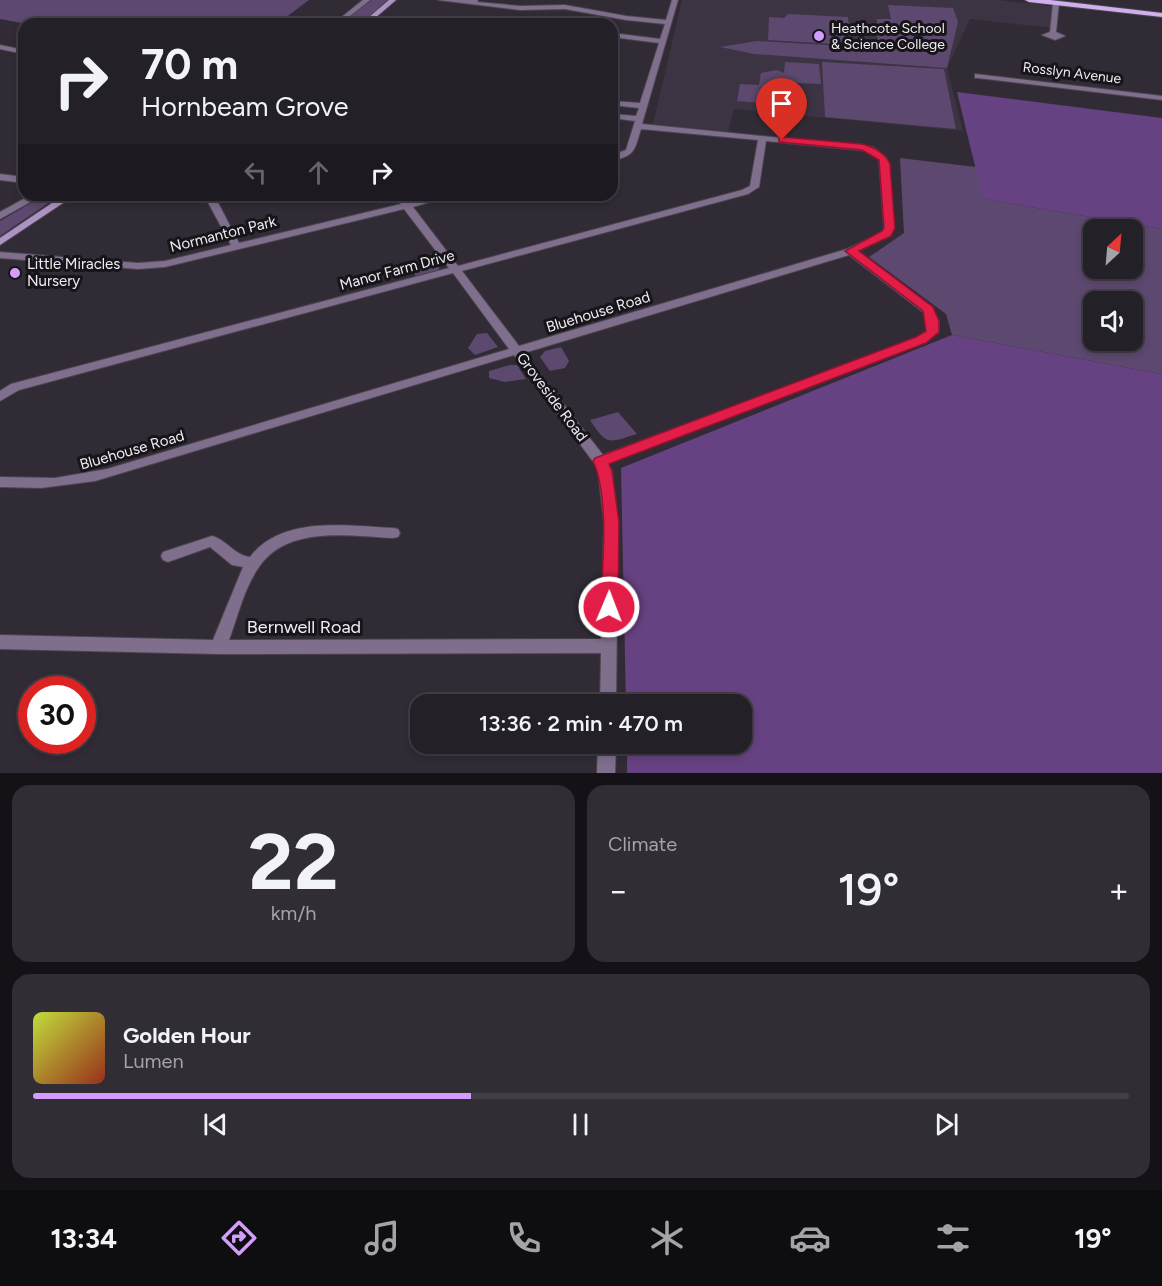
<!DOCTYPE html>
<meta charset="utf-8">
<style>
body{margin:0;font-family:Figtree,sans-serif;background:#302d34;color:#f1f3f6;height:100vh;display:flex;flex-direction:column;font-size:22px;white-space:nowrap}
*{box-sizing:border-box;margin:0}
p{font-size:20px;color:#a3a3a8}
.icon{flex:none;width:33px;height:33px;fill:none;stroke:currentColor;stroke-width:2;stroke-linecap:round;stroke-linejoin:round}
.map{position:relative;height:773px;overflow:hidden}
.side{display:flex;flex-direction:column;gap:12px;padding:12px;background:#141216;flex:1}
.side>*{flex:none}
.top-card{position:absolute;left:18px;top:18px;width:600px;height:183px;border-radius:18px;box-shadow:0 3px 9px #0003,0 0 0 2px #413e45;background:#242028;color:#f1f3f6;overflow:hidden}
.needle{width:39px;rotate:26deg}
.fabs{position:absolute;left:1083px;top:219px;display:grid;gap:12px}
.fabs a{display:grid;place-items:center;width:60px;height:60px;border-radius:12px;background:#242028;box-shadow:0 3px 9px #0003,0 0 0 2px #413e45;font-size:30px}
.speed{position:absolute;left:18px;top:676px;display:flex;gap:12px;font-size:30px;font-weight:700;text-align:center}
.speed>*{display:grid;place-content:center;width:78px;height:78px;border-radius:50%;background:#242028;box-shadow:0 3px 9px #0003,0 0 0 2px #413e45;line-height:1}
.speed .limit{border:9px solid #d22;background:#fff;color:#111}
.pin{position:absolute;display:grid;place-items:center;width:51px;height:51px;color:#fff;margin:-62px -26px;border-radius:50% 50% 50% 0;rotate:-45deg;box-shadow:0 0 6px #0007}
.pin .icon{rotate:45deg}
.me{position:absolute;width:66px;margin:-33px;rotate:1deg;stroke-linejoin:round;filter:drop-shadow(0 0 4px #0008)}
.turn{display:flex;align-items:center;gap:21px;height:126px;padding:0 24px;font-size:27px}
.turn .icon{width:78px;height:78px;stroke-width:2.5}
.turn b{display:block;font-size:42px;line-height:51px}
.lanes{display:flex;align-items:center;height:57px;padding:0 24px;background:#0003;justify-content:center;gap:30px;direction:ltr}
.lanes .off{opacity:.35}
.big{font-size:45px;font-weight:600;line-height:1.1}
.side .widget{flex:1;display:flex;flex-direction:column;justify-content:center;gap:9px;min-width:0;padding:0 21px;border-radius:18px;background:#302d34}
.side .dial{align-items:center;gap:0}
.dial b{font-size:78px;line-height:1}
.song{display:flex;align-items:center;gap:18px}
.cover{width:72px;height:72px;border-radius:9px;background:linear-gradient(135deg,hsl(70 70% 55%),hsl(10 70% 35%))}
.played{height:6px;border-radius:3px;background:linear-gradient(90deg,#d29dfd 40%,#413e45 40%)}
.keys{display:flex;justify-content:space-around;direction:ltr}
.heat{display:flex;justify-content:space-between;align-items:center;font-size:33px;direction:ltr}
.side .tiles{flex:1;display:grid;gap:12px;grid-template-columns:1fr 1fr}
.widget:last-child{grid-column:span 2}
.trip{position:absolute;left:410px;top:694px;width:342px;height:60px;border-radius:18px;background:#242028;box-shadow:0 3px 9px #0003,0 0 0 2px #413e45;font-weight:600;line-height:60px;text-align:center}
.menu{display:flex;height:96px;justify-content:space-around;align-items:center;background:#0e0d10;color:#a3a3a8}
.menu .icon{width:42px;height:42px}
.menu .active{color:#d29dfd}
.menu b{font-size:27px;color:#f1f3f6}
.map>svg:first-child{display:block}
.built{fill:#3c3443}
.green{fill:#5d486f;fill-rule:evenodd}
.forest{fill:#674282}
.lines{fill:none;stroke-linecap:round;stroke-linejoin:round}
.street-casing{stroke:#4b4650;stroke-width:2}
.secondary-casing{stroke:#4b4650;stroke-width:2}
.primary-casing{stroke:#4b4650;stroke-width:2}
.street{fill:#7f6f8d;fill-rule:evenodd}
.secondary{fill:#ad93c3;fill-rule:evenodd}
.primary{fill:#d0afed;fill-rule:evenodd}
.route{fill:#e11d48;stroke:#92132f;stroke-width:1.5}
.poi-dot{fill:#d29dfd;stroke:#171519;stroke-width:2}
.labels{text-anchor:middle;dominant-baseline:central;stroke-width:6;stroke-linejoin:round;paint-order:stroke}
.far-poi-label{font-size:14px;fill:#f0ecf3;stroke:#171519;text-anchor:start}
.far-street-label{font-size:14px;fill:#f0ecf3;stroke:#171519}
.street-label{font-size:15px;fill:#f0ecf3;stroke:#171519}
.poi-label{font-size:15px;fill:#f0ecf3;stroke:#171519;text-anchor:start}
.near-street-label{font-size:18px;fill:#f0ecf3;stroke:#171519}
</style>
<div class="map">
<svg width="1162" height="773" viewBox="0 0 1162 773">
<rect width="100%" height="100%" fill="#302b35"/>
<!-- built -->
<path class="built" d="M682,0H999L1056,7L1053,28L970,19L947,68L963,131L734,109L728,132L653,124Z"/>
<!-- green -->
<g class="green">
<path d="M0,0H309L277,24H27L0,19Z"/>
<path d="M371,0H389L360,24H340Z"/>
<path d="M888,5L953,8L958,22L947,68L754,54L720,47L757,41L878,48L877,19H891Z"/>
<path d="M788,14L848,17L851,45L768,40L769,17L784,18Z"/>
<path d="M785,62L819,64L821,84L777,82L774,104L737,101L740,84L759,85L761,73L777,70L784,73Z"/>
<path d="M822,62L944,69L956,129L825,117Z"/>
<path d="M900,158L976,167L984,199L1162,229V374L952,335L946,314L869,257L904,233ZM1094,230H1132V268H1094ZM1094,302H1132V340H1094Z"/>
<path d="M45,195H60L0,236V221Z"/>
<path d="M435,255L441,261L438,272L417,278L412,270L421,257Z"/>
<path d="M487,333L498,347L475,355L468,348L477,334Z"/>
<path d="M561,347L569,361L565,368L550,371L540,357L545,351Z"/>
<path d="M510,365H517L526,379L505,382L489,378V371Z"/>
<path d="M618,412L637,434C608,443 607,446 590,420Z"/>
</g>
<!-- forest -->
<g class="forest">
<path d="M957,92L1162,118V229L983,199Z"/>
<path d="M952,335L1162,374V773H627V744H741V705H626L621,468Z"/>
</g>
<g class="lines">
<!-- street casing -->
<g class="street-casing">
<g id="street">
<path d="M363,0H370L340,24H333Z"/>
<path d="M438,0H478L477,2L520,6L565,5L626,16L666,20L672,0H678L642,124L873,147L886,157L889,164L894,228L890,236L858,251L932,308L939,321V332L925,342L608,463L612,471L618,522L616,705H600L601,653L218,654L0,649V635L213,640L243,567L232,565L210,547L168,562L163,560L161,556L163,552L212,536C227,540 234,555 250,557C282,515 347,526 393,528L398,529L400,533L398,537L393,538C349,536 287,525 259,567C244,588 238,616 229,640L601,639L604,522L598,471L594,463L514,355L95,481L41,488L0,487V477L55,478L107,469L509,349L453,273L19,390L0,401V391L11,384L449,268L404,209L165,267L138,269L0,258V252L138,263L165,261L231,245L204,195H214L239,243L401,204L394,195H404L409,202L438,195H454L413,207L458,266L742,190L750,186L758,140L641,129C634,151 636,155 612,161V155L626,150L635,121L612,118V114L636,116L639,108L612,105V101L640,103L659,43L612,37V33L660,39L665,24L626,20L565,9L520,10ZM766,141L868,151L879,160L884,228L883,232L847,249L519,346L462,271L748,194L759,187ZM849,255L923,312L927,321V331L917,338L603,455L524,353Z"/>
<path d="M1056,1L1059,3L1056,32L1065,36L1055,40L1042,35L1050,32L1053,3Z"/>
<path d="M425,18L500,22L503,24L425,22L396,24Z"/>
<path d="M0,45L24,50V54L0,49Z"/>
<path d="M975,74L1162,96V100L978,78H975Z"/>
<path d="M0,174L24,177V183L0,180Z"/>
<path d="M31,195H43L0,219V212Z"/>
<path d="M598,744H616L615,773H597Z"/>
</g>
</g>
<!-- secondary casing -->
<g class="secondary-casing">
<g id="secondary">
<path d="M389,0H396L368,24H361Z"/>
<path d="M64,195H75L0,245V238Z"/>
</g>
</g>
<!-- primary casing -->
<g class="primary-casing">
<path id="primary" d="M1025,0H1050L1162,13V17L1029,2Z"/>
</g>
<!-- street -->
<use href="#street" class="street"/>
<!-- secondary -->
<use href="#secondary" class="secondary"/>
<!-- primary -->
<use href="#primary" class="primary"/>
</g>
<!-- route -->
<path class="route" d="M782,137L862,144C874,147 885,153 890,164L895,228L891,236L859,251L933,307L939,321V332L926,343L609,464L612,471L619,522L618,607L615,612L609,614L603,612L601,607C602,566 610,499 593,461L595,458L916,337L926,331L923,311L845,251L882,231L884,228L879,160L862,150L779,142V138Z"/>
<!-- markers -->
<g class="poi-dot">
<circle cx="819" cy="36" r="6"/>
<circle cx="15" cy="273" r="6"/>
</g>
<g class="labels">
<!-- far-poi labels -->
<g class="far-poi-label">
<text x="831" y="28">Heathcote School<tspan x="831" dy="16">&amp; Science College</tspan></text>
</g>
<!-- far-street labels -->
<g class="far-street-label">
<text transform="translate(1072 73) rotate(7)">Rosslyn Avenue</text>
</g>
<!-- street labels -->
<g class="street-label">
<text transform="translate(223 234) rotate(-14)">Normanton Park</text>
<text transform="translate(397 270) rotate(-15)">Manor Farm Drive</text>
<text transform="translate(598 312) rotate(-17)">Bluehouse Road</text>
<text transform="translate(552 397) rotate(53)">Groveside Road</text>
<text transform="translate(132 450) rotate(-16)">Bluehouse Road</text>
</g>
<!-- poi labels -->
<g class="poi-label">
<text x="27" y="264">Little Miracles<tspan x="27" dy="17">Nursery</tspan></text>
</g>
<!-- near-street labels -->
<g class="near-street-label">
<text x="304" y="627">Bernwell Road</text>
</g>
</g>
</svg>
<div class="fabs">
<a><svg class="needle" viewBox="-14 -14 28 28"><path d="M0-13l5 13h-10z" fill="#e53935"/><path d="M0 13l5-13h-10z" fill="#a3a3a8"/></svg></a>
<a><svg class="icon" aria-label="sound" viewBox="0 0 24 24"><path d="M4 9h4l5-4v14l-5-4H4zM17 9q2 3 0 6"/></svg></a>
</div>
<div class="speed"><div class="limit">30</div></div>
<div class="pin" style="left:782px;top:140px;background:#d93025"><svg class="icon" aria-label="arrive" viewBox="0 0 24 24"><path d="M6 21V4h12l-3 4 3 4H6"/></svg></div>
<svg class="me" style="left:609px;top:607px" viewBox="-20 -20 40 40"><circle r="17" fill="#e11d48" stroke="#fff" stroke-width="3"/><path d="M0-11L8 9 0 5-8 9z" fill="#fff"/></svg>
<div class="trip">13:36 · 2 min · 470 m</div>
<div class="top-card">
<div class="turn"><svg class="icon" aria-label="right" viewBox="0 0 24 24"><path d="M7 20v-9h11M14 6l5 5-5 5"/></svg><div><b>70 m</b>Hornbeam Grove</div></div>
<div class="lanes"><svg class="icon off" aria-label="left" viewBox="0 0 24 24"><path d="M17 20v-9H6M10 6l-5 5 5 5"/></svg><svg class="icon off" aria-label="ahead" viewBox="0 0 24 24"><path d="M12 20V5M6 11l6-6 6 6"/></svg><svg class="icon" aria-label="right" viewBox="0 0 24 24"><path d="M7 20v-9h11M14 6l5 5-5 5"/></svg></div>
</div>
</div>
<section class="side">
<div class="tiles">
<div class="widget dial"><b>22</b><p>km/h</p></div>
<div class="widget"><p>Climate</p>
<div class="heat"><a>−</a><b class="big">19°</b><a>+</a></div>
</div>
<div class="widget">
<div class="song"><i class="cover"></i><div><b>Golden Hour</b><p>Lumen</p></div></div>
<div class="played"></div>
<div class="keys"><svg class="icon" aria-label="previous" viewBox="0 0 24 24"><path d="M18 5L8 12l10 7zM5 5v14"/></svg><svg class="icon" aria-label="pause" viewBox="0 0 24 24"><path d="M8 5v14M16 5v14"/></svg><svg class="icon" aria-label="next" viewBox="0 0 24 24"><path d="M6 5l10 7-10 7zM19 5v14"/></svg></div>
</div>
</div>
</section>
<nav class="menu">
<b>13:34</b>
<svg class="icon active" aria-label="directions" viewBox="0 0 24 24"><path d="M12 3l9 9-9 9-9-9zM9 14v-3h6M13 9l2 2-2 2"/></svg>
<svg class="icon" aria-label="music" viewBox="0 0 24 24"><path d="M9 18V5l10-2v13"/><circle cx="6" cy="18" r="3"/><circle cx="16" cy="16" r="3"/></svg>
<svg class="icon" aria-label="phone" viewBox="0 0 24 24"><path d="M5 4h4l2 5-3 2q2 4 5 5l2-3 5 2v4C11 20 4 13 5 4z"/></svg>
<svg class="icon" aria-label="climate" viewBox="0 0 24 24"><path d="M12 3v18M4 7l16 10M4 17L20 7"/></svg>
<svg class="icon" aria-label="car" viewBox="0 0 24 24"><path d="M5 17H2v-5l4-1 3-4h7l3 4 3 1v5h-3M9 17h6M6 11h13"/><circle cx="7" cy="17" r="2"/><circle cx="17" cy="17" r="2"/></svg>
<svg class="icon" aria-label="filters" viewBox="0 0 24 24"><path d="M4 7h16M4 17h16"/><circle cx="9" cy="7" r="2"/><circle cx="15" cy="17" r="2"/></svg>
<b>19°</b>
</nav>
